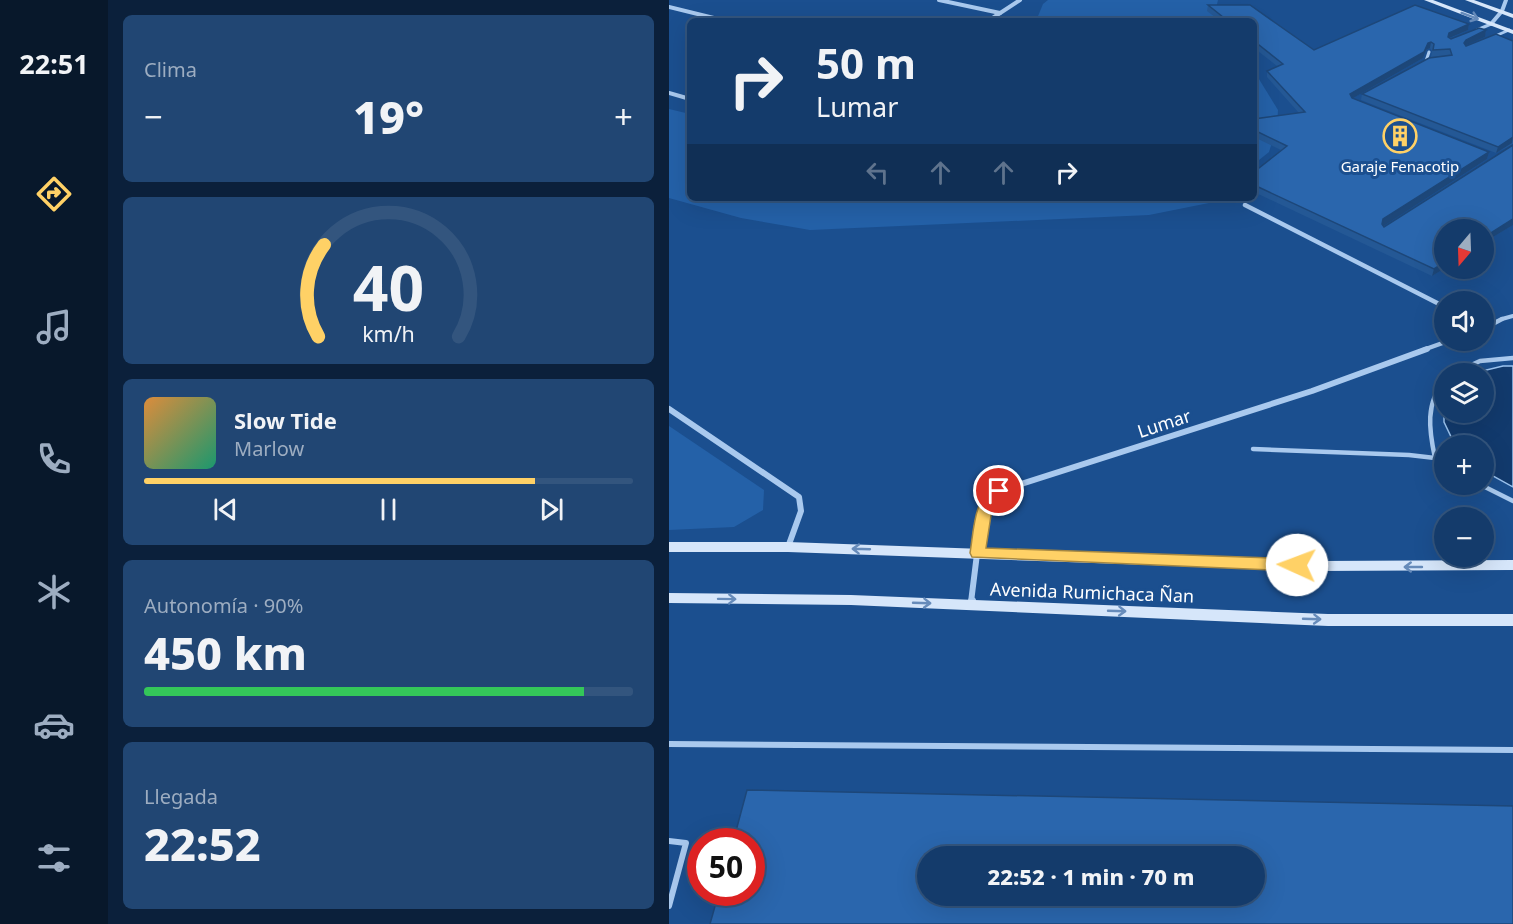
<!DOCTYPE html>
<html lang="es">
<meta charset="utf-8">
<style>
body{margin:0;font-family:"Noto Sans",sans-serif;background:#214673;color:#f1f3f6;height:100vh;display:flex;flex-direction:column;font-size:22px;white-space:nowrap}
*{box-sizing:border-box;margin:0}
p{font-size:20px;color:#9dadc1}
.icon{flex:none;width:33px;height:33px;fill:none;stroke:currentColor;stroke-width:2;stroke-linecap:round;stroke-linejoin:round}
.map{position:relative;flex:1;overflow:hidden}
.sheet{display:flex;flex-direction:column;gap:15px;padding:15px;background:#0b203b;width:561px}
.sheet>*{flex:none}
.guide{position:absolute;left:18px;top:18px;width:570px;height:183px;border-radius:9px;box-shadow:0 6px 24px #0002,0 0 0 2px #33557e;background:#143b6b;color:#f1f3f6;overflow:hidden}
.needle{width:39px;rotate:199deg}
.buttons{position:absolute;left:765px;top:219px;display:grid;gap:12px}
.buttons a{display:grid;place-items:center;width:60px;height:60px;border-radius:50%;background:#143b6b;box-shadow:0 6px 24px #0002,0 0 0 2px #33557e;font-size:30px}
.speed{position:absolute;left:18px;top:828px;display:flex;gap:12px;font-size:30px;font-weight:700;text-align:center}
.speed>*{display:grid;place-content:center;width:78px;height:78px;border-radius:50%;background:#143b6b;box-shadow:0 6px 24px #0002,0 0 0 2px #33557e;line-height:1}
.speed .limit{border:9px solid #d22;background:#fff;color:#111}
.pin{position:absolute;display:grid;place-items:center;width:51px;height:51px;color:#fff;margin:-26px;border:3px solid #fff;border-radius:50%;box-shadow:0 2px 6px #0007}
.me{position:absolute;width:66px;margin:-33px;rotate:272deg;stroke-linejoin:round;filter:drop-shadow(0 0 4px #0008)}
.turn{display:flex;align-items:center;gap:21px;height:126px;padding:0 30px;font-size:27px}
.turn .icon{width:78px;height:78px;stroke-width:2.5}
.turn b{display:block;font-size:42px;line-height:51px}
.lanes{display:flex;align-items:center;height:57px;padding:0 30px;background:#0003;justify-content:center;gap:30px;direction:ltr}
.lanes .off{opacity:.35}
.big{font-size:45px;font-weight:800;line-height:1.1}
.sheet .tile{flex:1;display:flex;flex-direction:column;justify-content:center;gap:9px;min-width:0;padding:0 21px;border-radius:9px;background:#214673}
.sheet .dial{align-items:center;gap:0}
.dial svg{height:156px;overflow:visible;fill:none;stroke:#33557e;stroke-width:7;stroke-linecap:round;text-anchor:middle}
.dial text{fill:#f1f3f6;stroke:none}
.song{display:flex;align-items:center;gap:18px}
.cover{width:72px;height:72px;border-radius:9px;background:linear-gradient(135deg,hsl(30 70% 55%),hsl(160 70% 35%))}
.played{height:6px;border-radius:3px;background:linear-gradient(90deg,#ffd166 80%,#33557e 80%)}
.keys{display:flex;justify-content:space-around;direction:ltr}
.heat{display:flex;justify-content:space-between;align-items:center;font-size:33px;direction:ltr}
.charge{height:9px;border-radius:4px;background:linear-gradient(90deg,#34c759 90%,#33557e 0)}
.trip{position:absolute;left:248px;top:846px;width:348px;height:60px;border-radius:30px;background:#143b6b;box-shadow:0 6px 24px #0002,0 0 0 2px #33557e;font-weight:800;line-height:60px;text-align:center}
main{display:flex;flex:1;min-height:0}
.dock{display:flex;flex-direction:column;width:108px;justify-content:space-around;align-items:center;background:#08182b;color:#9dadc1}
.dock .icon{width:42px;height:42px}
.dock .current{color:#ffd166}
.dock b{font-size:27px;color:#f1f3f6}
.map>svg:first-child{display:block}
.green{fill:#2461a8}
.water{fill:#123a6d;stroke:#9cc4f0;stroke-width:1.5}
.lines{fill:none;stroke-linecap:round;stroke-linejoin:round}
.lane-far3{stroke:#a9c9ee;stroke-width:3}
.lane-far2{stroke:#a9c9ee;stroke-width:4}
.lane-far1{stroke:#a9c9ee;stroke-width:4.5}
.lane{stroke:#a9c9ee;stroke-width:6}
.street-far3{stroke:#a9c9ee;stroke-width:4}
.street-far2{stroke:#a9c9ee;stroke-width:4.5}
.street-far1{stroke:#a9c9ee;stroke-width:6}
.street{stroke:#a9c9ee;stroke-width:8}
.secondary{fill:#d6e6fa;fill-rule:evenodd}
.wall{fill:#245895}
.shaded-wall{fill:#1d4779}
.building{fill:#2a66ad;stroke:#1d4779;stroke-width:1.5;fill-rule:evenodd}
.oneway{stroke:#668bba}
.route{fill:#ffd166;stroke:#a68842;stroke-width:1.5}
.labels{text-anchor:middle;dominant-baseline:central;stroke-width:6;stroke-linejoin:round;paint-order:stroke}
.far-poi-label{font-size:15px;fill:#fff;stroke:#1b4f8f}
.street-label{font-size:18px;fill:#fff;stroke:#1b4f8f}
</style>
<main>
<nav class="dock">
<b>22:51</b>
<svg class="icon current" aria-label="directions" viewBox="0 0 24 24"><path d="M12 3l9 9-9 9-9-9zM9 14v-3h6M13 9l2 2-2 2"/></svg>
<svg class="icon" aria-label="music" viewBox="0 0 24 24"><path d="M9 18V5l10-2v13"/><circle cx="6" cy="18" r="3"/><circle cx="16" cy="16" r="3"/></svg>
<svg class="icon" aria-label="phone" viewBox="0 0 24 24"><path d="M5 4h4l2 5-3 2q2 4 5 5l2-3 5 2v4C11 20 4 13 5 4z"/></svg>
<svg class="icon" aria-label="climate" viewBox="0 0 24 24"><path d="M12 3v18M4 7l16 10M4 17L20 7"/></svg>
<svg class="icon" aria-label="car" viewBox="0 0 24 24"><path d="M5 17H2v-5l4-1 3-4h7l3 4 3 1v5h-3M9 17h6M6 11h13"/><circle cx="7" cy="17" r="2"/><circle cx="17" cy="17" r="2"/></svg>
<svg class="icon" aria-label="filters" viewBox="0 0 24 24"><path d="M4 7h16M4 17h16"/><circle cx="9" cy="7" r="2"/><circle cx="15" cy="17" r="2"/></svg>
</nav>
<section class="sheet">
<div class="tile"><p>Clima</p>
<div class="heat"><a>−</a><b class="big">19°</b><a>+</a></div>
</div>
<div class="tile dial"><svg viewBox="0 0 100 80">
<path d="M14 69A42 42 0 1 1 86 69"/>
<path d="M14 69A42 42 0 0 1 17 22" stroke="#ffd166"/>
<text x="50" y="56" font-size="32" font-weight="700">40</text>
<text x="50" y="72" font-size="11">km/h</text>
</svg></div>
<div class="tile">
<div class="song"><i class="cover"></i><div><b>Slow Tide</b><p>Marlow</p></div></div>
<div class="played"></div>
<div class="keys"><svg class="icon" aria-label="previous" viewBox="0 0 24 24"><path d="M18 5L8 12l10 7zM5 5v14"/></svg><svg class="icon" aria-label="pause" viewBox="0 0 24 24"><path d="M8 5v14M16 5v14"/></svg><svg class="icon" aria-label="next" viewBox="0 0 24 24"><path d="M6 5l10 7-10 7zM19 5v14"/></svg></div>
</div>
<div class="tile"><p>Autonomía · 90%</p><b class="big">450 km</b><div class="charge"></div></div>
<div class="tile"><p>Llegada</p><b class="big">22:52</b></div>
</section>
<div class="map">
<svg width="844" height="924" viewBox="0 0 844 924">
<rect width="100%" height="100%" fill="#1b4f8f"/>
<!-- green -->
<g class="green">
<path d="M379,0H549L544,21H367L374,4Z"/>
<path d="M585,71L609,110L608,126L600,152L585,164Z"/>
<path d="M0,109L21,114V198H553L550,201L480,215L141,230L72,218L0,198Z"/>
<path d="M0,426L95,490L94,510L65,527L0,530Z"/>
</g>
<!-- water -->
<path class="water" d="M834,366H844V487L815,471L814,446L786,445L775,422V407L776,412H814V374L805,373Z"/>
<g class="lines">
<!-- lane-far3 -->
<g class="lane-far3">
<path d="M808,30L822,24"/>
<path d="M824,37L840,30"/>
<path d="M757,61L760,52"/>
</g>
<!-- lane-far2 -->
<path class="lane-far2" d="M833,319L844,316"/>
<!-- lane-far1 -->
<g class="lane-far1">
<path d="M783,374L811,361L844,358"/>
<path d="M584,449L740,455L766,458L776,464"/>
<path d="M766,458C760,430 756,403 776,380"/>
<path d="M810,484L844,501"/>
</g>
<!-- lane -->
<g class="lane">
<path d="M0,744L844,750"/>
<path d="M0,841L17,843L0,906"/>
</g>
<!-- street-far3 -->
<g class="street-far3">
<path d="M270,0L331,13"/>
<path d="M0,7L57,21"/>
<path d="M319,21L351,0"/>
<path d="M822,24L833,11L837,0"/>
<path d="M0,93L21,99"/>
</g>
<!-- street-far2 -->
<g class="street-far2">
<path d="M576,205L776,307"/>
<path d="M816,328L833,319"/>
<path d="M754,350L782,340"/>
</g>
<!-- street-far1 -->
<g class="street-far1">
<path d="M0,409L130,497L132,511L119,547"/>
<path d="M302,602L312,522L316,507L330,491L643,391L758,349"/>
</g>
<!-- street -->
<path class="street" d="M302,605L303,601"/>
<!-- secondary -->
<g class="secondary">
<path d="M755,0H764L844,30V34Z"/>
<path d="M796,0H805L844,14V18Z"/>
<path d="M0,542H119L650,561L844,560V570L650,571L119,552H0Z"/>
<path d="M0,593L182,595L659,614H844V626H659L182,605L0,603Z"/>
</g>
</g>
<!-- wall -->
<path class="wall" d="M539,5H581L645,50L746,5L800,24L799,30L781,38L782,39L810,28L817,30L816,37L796,45L797,46L827,34L844,41V144L827,153L692,100L693,94L760,58L778,56L762,57L763,51L761,48L757,50L754,58L684,98L820,152L818,159L714,226L715,227L844,145V225L814,243V230H776V268L763,276L585,192V172L612,150L585,137V119L630,113L598,77V71L608,66L585,48V21H551L538,11Z"/>
<!-- shaded-wall -->
<g class="shaded-wall">
<path d="M800,24L799,30L778,39L780,33Z"/>
<path d="M817,30L816,37L795,46V43L797,40Z"/>
<path d="M762,42L761,48L757,50L754,58L679,101L681,94L759,43Z"/>
<path d="M844,137L843,143L827,153L829,147Z"/>
<path d="M820,152L818,159L713,227L711,231L714,219Z"/>
<path d="M844,219V225L814,243V238Z"/>
<path d="M776,262V268L763,276L765,269Z"/>
</g>
<!-- building -->
<g class="building">
<path d="M539,5H581L645,50L746,5L800,24L780,33L779,37L782,39L810,28L817,30L797,40L795,43L797,46L827,34L844,41V137L829,147L693,94L760,58L783,55L781,49L764,50L765,44L762,42L759,43L755,52L681,94L683,98L820,152L714,219L713,224L715,227L844,145V219L814,238V230H776V262L765,269L585,185V172L618,146L585,130V119L636,112L598,71L614,64L585,41V21H559Z"/>
<path d="M78,790L844,806V924H41L50,892H82V842H64ZM258,856H585V896H258Z"/>
</g>
<!-- one-way arrows -->
<defs><path id="oneway-shaft" d="M-6 0H5M1.5-3L5.5 0L1.5 3" fill="none" stroke-width="1.6" stroke-linecap="round" stroke-linejoin="round" transform="scale(1.5)"/></defs>
<g class="oneway">
<use href="#oneway-shaft" transform="translate(801 16) rotate(20)"/>
<use href="#oneway-shaft" transform="translate(192 549) rotate(-178)"/>
<use href="#oneway-shaft" transform="translate(744 567) rotate(-180)"/>
<use href="#oneway-shaft" transform="translate(58 599) rotate(1)"/>
<use href="#oneway-shaft" transform="translate(253 603) rotate(2)"/>
<use href="#oneway-shaft" transform="translate(448 611) rotate(2)"/>
<use href="#oneway-shaft" transform="translate(643 619) rotate(2)"/>
</g>
<!-- route -->
<path class="route" d="M330,486L337,491L323,509L317,548L628,559L634,561L636,565L634,569L628,571L303,557L301,553C305,531 304,494 330,486Z"/>
<!-- icons -->
<defs>
<g id="building-ring" transform="scale(1.725)"><circle r="9.5" fill="#1b4f8f" stroke="#ffd166" stroke-width="1.5"/><path d="M-4-6H4V6H1V3H-1V6H-4ZM-2.5-4.3h1.7v1.8h-1.7ZM.8-4.3h1.7v1.8H.8ZM-2.5-1h1.7V.8h-1.7ZM.8-1h1.7V.8H.8Z" fill="#ffd166"/></g>
</defs>
<g fill-rule="evenodd">
<use href="#building-ring" x="731" y="136"/>
</g>
<g class="labels">
<!-- far-poi labels -->
<g class="far-poi-label">
<text x="731" y="166">Garaje Fenacotip</text>
</g>
<!-- street labels -->
<g class="street-label">
<text transform="translate(495 423) rotate(-18)">Lumar</text>
<text transform="translate(423 592) rotate(2)">Avenida Rumichaca Ñan</text>
</g>
</g>
</svg>
<div class="buttons">
<a><svg class="needle" viewBox="-14 -14 28 28"><path d="M0-13l5 13h-10z" fill="#e53935"/><path d="M0 13l5-13h-10z" fill="#9dadc1"/></svg></a>
<a><svg class="icon" aria-label="sound" viewBox="0 0 24 24"><path d="M4 9h4l5-4v14l-5-4H4zM17 9q2 3 0 6"/></svg></a>
<a><svg class="icon" aria-label="layers" viewBox="0 0 24 24"><path d="M12 4l9 5-9 5-9-5zM3 14l9 5 9-5"/></svg></a>
<a>+</a>
<a>−</a>
</div>
<div class="speed"><div class="limit">50</div></div>
<div class="pin" style="left:330px;top:491px;background:#d93025"><svg class="icon" aria-label="arrive" viewBox="0 0 24 24"><path d="M6 21V4h12l-3 4 3 4H6"/></svg></div>
<svg class="me" style="left:628px;top:565px" viewBox="-20 -20 40 40"><circle r="19" fill="#fff"/><path d="M0-13L10 11 0 6-10 11z" fill="#ffd166"/></svg>
<div class="trip">22:52 · 1 min · 70 m</div>
<div class="guide">
<div class="turn"><svg class="icon" aria-label="right" viewBox="0 0 24 24"><path d="M7 20v-9h11M14 6l5 5-5 5"/></svg><div><b>50 m</b>Lumar</div></div>
<div class="lanes"><svg class="icon off" aria-label="left" viewBox="0 0 24 24"><path d="M17 20v-9H6M10 6l-5 5 5 5"/></svg><svg class="icon off" aria-label="ahead" viewBox="0 0 24 24"><path d="M12 20V5M6 11l6-6 6 6"/></svg><svg class="icon off" aria-label="ahead" viewBox="0 0 24 24"><path d="M12 20V5M6 11l6-6 6 6"/></svg><svg class="icon" aria-label="right" viewBox="0 0 24 24"><path d="M7 20v-9h11M14 6l5 5-5 5"/></svg></div>
</div>
</div>
</main>
